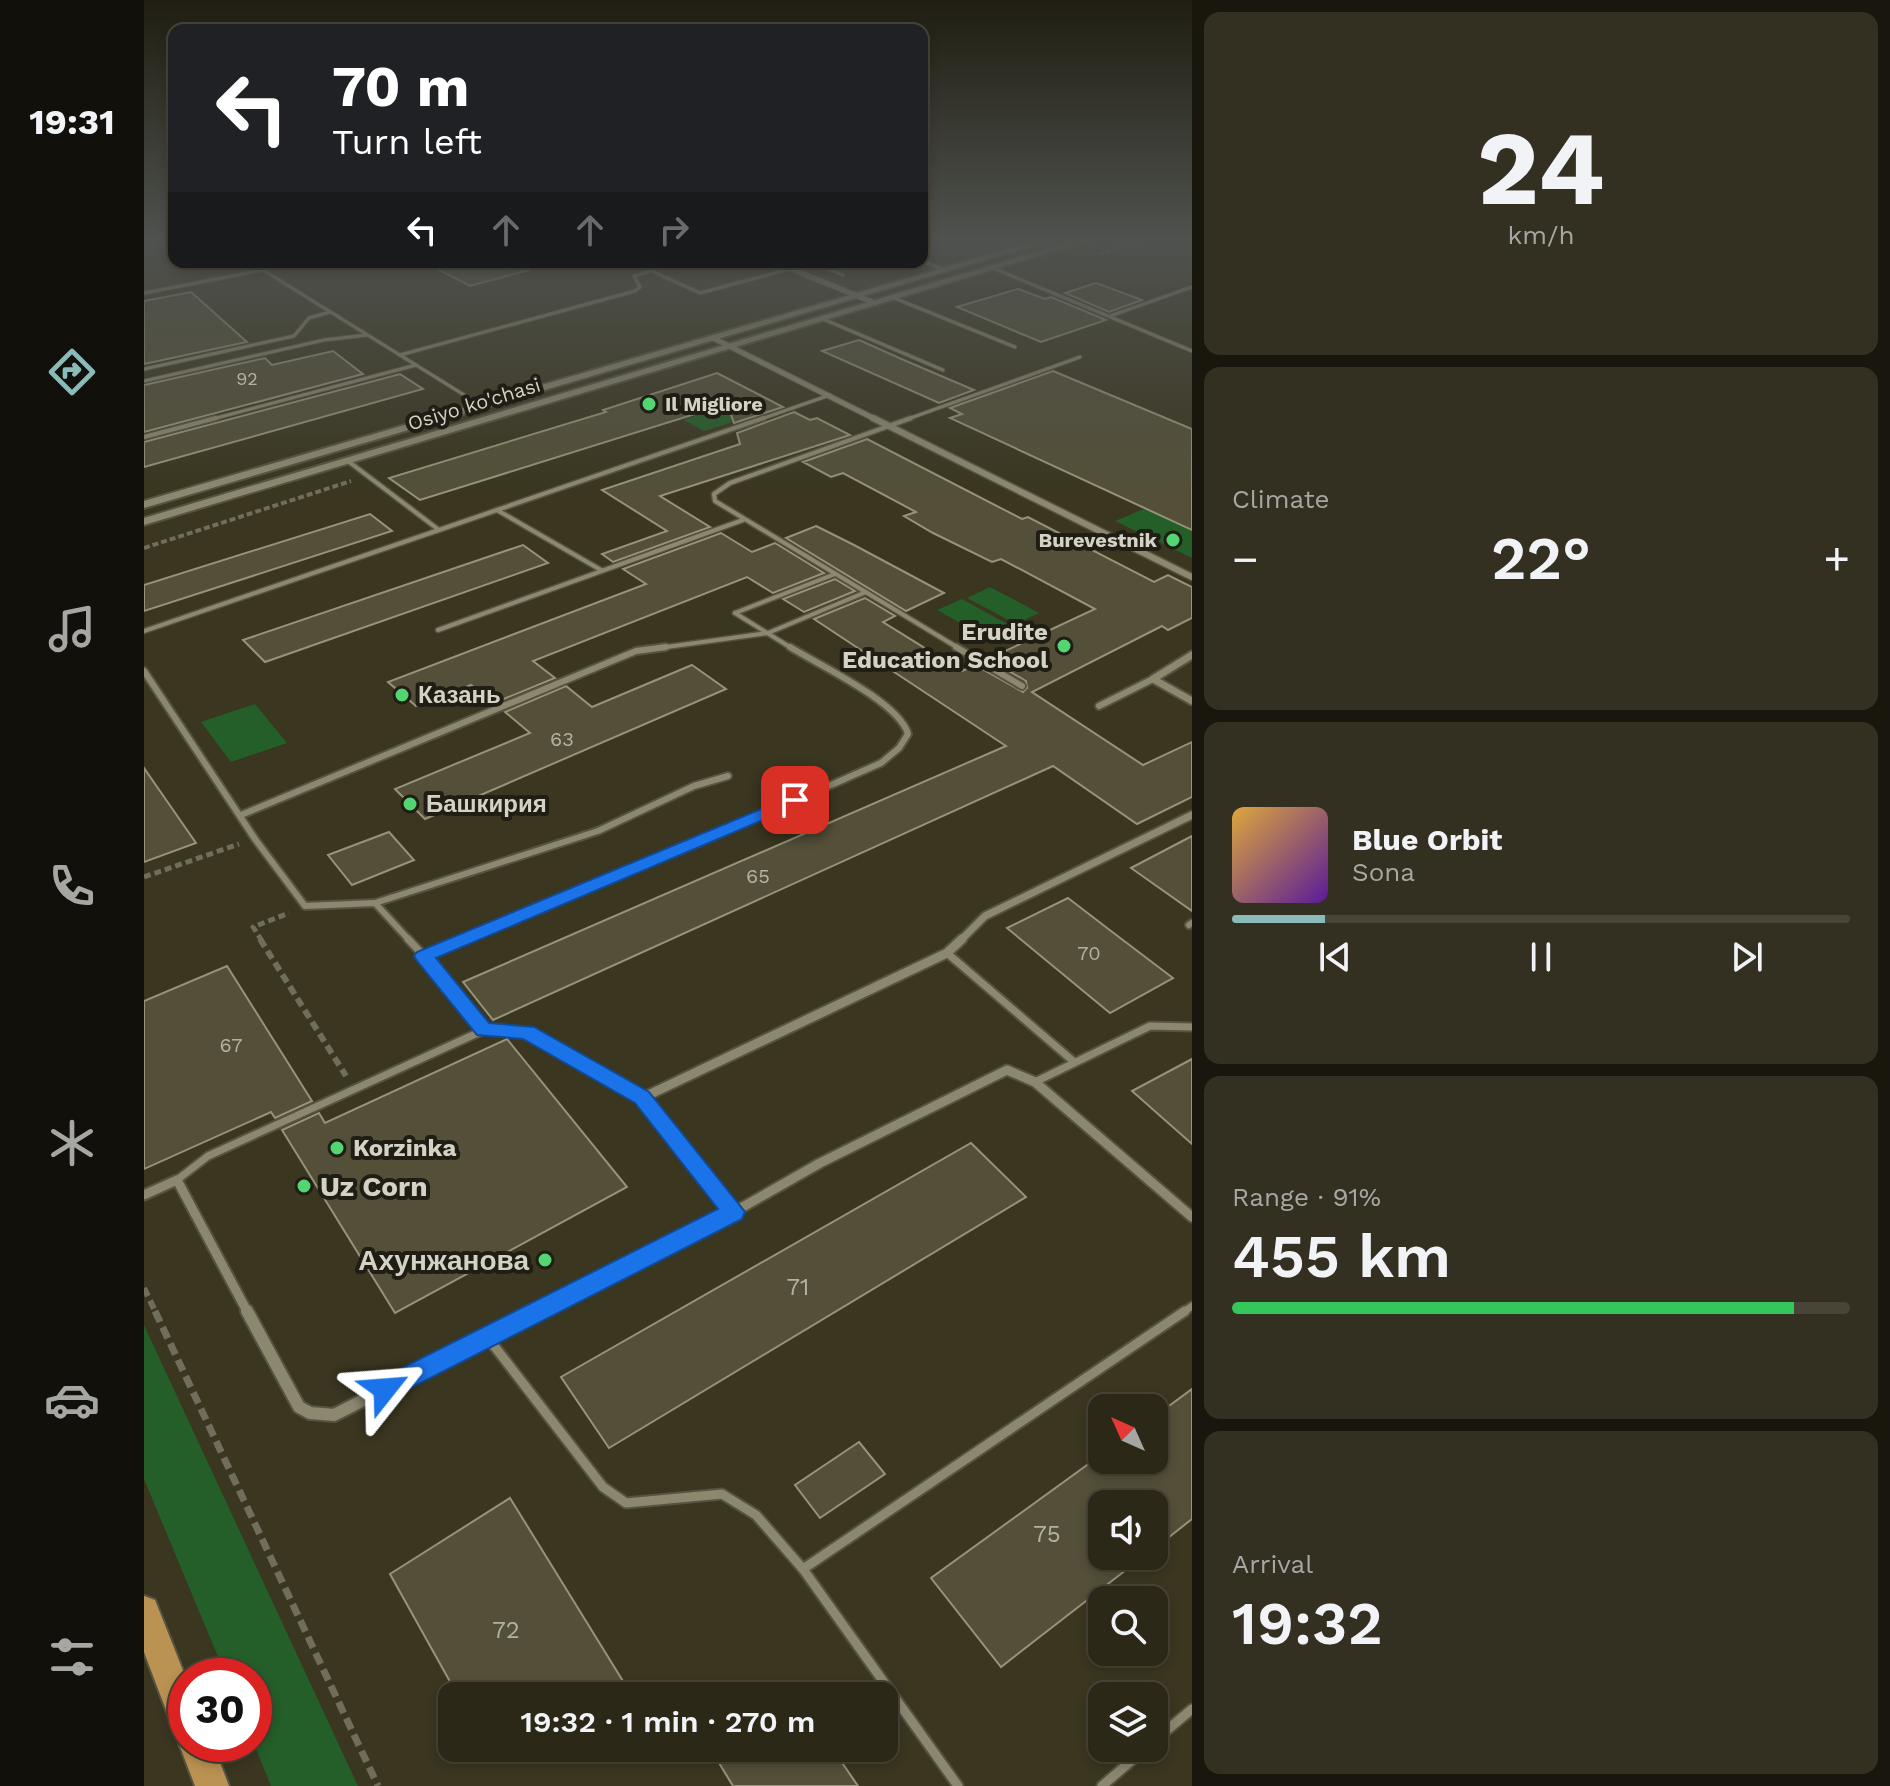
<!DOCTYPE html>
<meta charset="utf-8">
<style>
body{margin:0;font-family:"Work Sans",sans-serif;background:#343021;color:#f1f3f6;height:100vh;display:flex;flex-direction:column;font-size:30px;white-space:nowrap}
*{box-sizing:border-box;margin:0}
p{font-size:26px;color:#a6a6a2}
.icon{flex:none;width:44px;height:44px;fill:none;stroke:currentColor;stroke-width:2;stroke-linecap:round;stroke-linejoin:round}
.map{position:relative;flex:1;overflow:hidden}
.panel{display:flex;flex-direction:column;gap:12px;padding:12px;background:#18160d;width:698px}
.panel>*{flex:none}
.hud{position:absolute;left:24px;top:24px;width:760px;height:244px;border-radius:16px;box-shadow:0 4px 12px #0003,0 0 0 2px #484437;background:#202124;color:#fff;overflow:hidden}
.needle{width:52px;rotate:315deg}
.fabs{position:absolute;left:944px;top:1394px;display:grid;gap:16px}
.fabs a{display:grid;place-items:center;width:80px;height:80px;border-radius:16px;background:#2c2818;box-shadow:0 4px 12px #0003,0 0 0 2px #484437;font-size:40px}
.speed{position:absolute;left:24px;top:1658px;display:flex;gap:16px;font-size:40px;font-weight:700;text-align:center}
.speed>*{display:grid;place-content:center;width:104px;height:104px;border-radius:50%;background:#2c2818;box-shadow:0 4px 12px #0003,0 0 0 2px #484437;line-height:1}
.speed .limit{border:12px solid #d22;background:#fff;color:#111}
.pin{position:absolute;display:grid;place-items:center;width:68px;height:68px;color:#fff;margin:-34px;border-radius:16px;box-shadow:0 4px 12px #0006}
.me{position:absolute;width:88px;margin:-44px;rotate:62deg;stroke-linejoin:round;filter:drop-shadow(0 0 6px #0008)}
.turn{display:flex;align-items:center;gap:28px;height:168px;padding:0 32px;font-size:36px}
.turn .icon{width:104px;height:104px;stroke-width:2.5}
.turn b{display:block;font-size:56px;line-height:68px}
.lanes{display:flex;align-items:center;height:76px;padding:0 32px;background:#0003;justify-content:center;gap:40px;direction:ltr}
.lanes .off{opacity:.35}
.big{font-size:60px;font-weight:600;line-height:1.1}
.panel .card{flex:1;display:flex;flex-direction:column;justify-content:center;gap:12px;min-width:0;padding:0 28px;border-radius:16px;background:#343021}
.panel .dial{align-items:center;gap:0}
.dial b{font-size:104px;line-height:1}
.song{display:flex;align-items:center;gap:24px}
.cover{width:96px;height:96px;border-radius:12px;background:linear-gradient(135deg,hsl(40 70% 55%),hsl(270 70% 35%))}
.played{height:8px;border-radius:4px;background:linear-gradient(90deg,#8bbbb9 15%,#484437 15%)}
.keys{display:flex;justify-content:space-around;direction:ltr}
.heat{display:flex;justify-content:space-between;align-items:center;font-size:44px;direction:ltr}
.charge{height:12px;border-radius:6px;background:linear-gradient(90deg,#34c759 91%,#484437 0)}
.trip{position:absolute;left:294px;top:1682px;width:460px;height:80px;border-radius:16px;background:#2c2818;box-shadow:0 4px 12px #0003,0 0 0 2px #484437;font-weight:600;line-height:80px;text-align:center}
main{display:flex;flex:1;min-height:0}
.tabs{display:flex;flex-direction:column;width:144px;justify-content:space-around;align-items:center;background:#12100a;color:#a6a6a2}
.tabs .icon{width:56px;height:56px}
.tabs .current{color:#8bbbb9}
.tabs b{font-size:36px;color:#f1f3f6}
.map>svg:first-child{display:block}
.green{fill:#245e28}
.building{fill:#534f38;stroke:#979279;stroke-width:2}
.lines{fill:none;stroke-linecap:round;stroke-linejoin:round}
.service-far4-casing{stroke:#575341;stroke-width:5}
.service-far3-casing{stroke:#575341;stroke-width:7}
.service-far2-casing{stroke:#575341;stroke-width:10}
.service-far1-casing{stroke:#575341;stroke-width:11}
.service-casing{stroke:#575341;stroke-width:13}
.minor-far4-casing{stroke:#575341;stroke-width:7}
.minor-far3-casing{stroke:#575341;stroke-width:9}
.minor-far2-casing{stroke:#575341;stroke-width:11}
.minor-far1-casing{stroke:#575341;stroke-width:13}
.minor-casing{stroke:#575341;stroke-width:16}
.secondary-casing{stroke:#575341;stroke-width:4}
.primary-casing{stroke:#575341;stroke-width:4}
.path-far4{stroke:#706d5a;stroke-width:3;stroke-dasharray:5 2;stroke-linecap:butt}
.path-far3{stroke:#706d5a;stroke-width:4;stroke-dasharray:6 3;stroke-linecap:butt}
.path-far2{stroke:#706d5a;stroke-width:5;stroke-dasharray:7 4;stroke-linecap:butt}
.path-far1{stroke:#706d5a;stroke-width:6;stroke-dasharray:9 5;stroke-linecap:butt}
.path{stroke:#706d5a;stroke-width:7;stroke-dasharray:12 6;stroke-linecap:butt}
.service-far4{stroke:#8c876f;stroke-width:3}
.service-far3{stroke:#8c876f;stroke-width:4}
.service-far2{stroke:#8c876f;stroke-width:6}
.service-far1{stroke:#8c876f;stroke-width:7}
.service{stroke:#8c876f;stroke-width:9}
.minor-far4{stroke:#8c876f;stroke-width:5}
.minor-far3{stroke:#8c876f;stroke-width:6}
.minor-far2{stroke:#8c876f;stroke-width:7}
.minor-far1{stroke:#8c876f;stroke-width:9}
.minor{stroke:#8c876f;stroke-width:12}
.secondary{fill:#8c876f;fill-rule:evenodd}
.primary{fill:#ba9252;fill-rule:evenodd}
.route{fill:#1a73e8;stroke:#114b97;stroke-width:2}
.poi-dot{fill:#53d672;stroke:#1f1d14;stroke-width:3}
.labels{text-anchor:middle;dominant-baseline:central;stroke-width:8;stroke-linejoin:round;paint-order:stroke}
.far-number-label{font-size:18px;fill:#b4b1a2}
.far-street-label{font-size:20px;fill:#d4d2c5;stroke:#1f1d14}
.far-poi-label{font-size:20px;font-weight:bold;fill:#d4d2c5;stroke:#1f1d14;text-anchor:start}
.number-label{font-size:20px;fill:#b4b1a2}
.poi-label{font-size:24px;font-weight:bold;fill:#d4d2c5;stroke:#1f1d14;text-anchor:start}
.near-number-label{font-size:24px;fill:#b4b1a2}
.near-poi-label{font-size:28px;font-weight:bold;fill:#d4d2c5;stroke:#1f1d14;text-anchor:start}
</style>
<main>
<nav class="tabs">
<b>19:31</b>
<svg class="icon current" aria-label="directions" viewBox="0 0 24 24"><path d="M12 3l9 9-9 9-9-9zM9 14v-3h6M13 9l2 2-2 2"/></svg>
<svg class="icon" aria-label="music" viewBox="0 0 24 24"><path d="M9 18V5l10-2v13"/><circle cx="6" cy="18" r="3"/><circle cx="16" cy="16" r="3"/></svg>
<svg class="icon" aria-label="phone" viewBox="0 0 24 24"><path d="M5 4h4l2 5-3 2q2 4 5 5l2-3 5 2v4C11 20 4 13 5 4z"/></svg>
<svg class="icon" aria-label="climate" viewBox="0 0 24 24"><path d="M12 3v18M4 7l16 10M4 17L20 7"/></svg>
<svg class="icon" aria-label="car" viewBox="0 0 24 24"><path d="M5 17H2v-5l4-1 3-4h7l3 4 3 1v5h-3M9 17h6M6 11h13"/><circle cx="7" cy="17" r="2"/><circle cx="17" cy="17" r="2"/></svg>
<svg class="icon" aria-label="filters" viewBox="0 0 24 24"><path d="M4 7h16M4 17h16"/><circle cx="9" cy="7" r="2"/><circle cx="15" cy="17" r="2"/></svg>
</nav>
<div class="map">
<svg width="1048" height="1786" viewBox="0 0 1048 1786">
<rect width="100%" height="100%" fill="#3a3620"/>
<!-- green -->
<g class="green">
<path d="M593,402L615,414L560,431L539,420Z"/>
<path d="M1048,489V558L971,521Z"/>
<path d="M846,587L895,613L872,624L823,598Z"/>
<path d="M818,599L874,630L848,641L793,610Z"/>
<path d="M111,704L143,743L87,762L57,722Z"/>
<path d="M0,1325L214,1786H127L110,1744V1676H82L0,1479Z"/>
</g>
<!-- building -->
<g class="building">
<path d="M280,262H384L385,270L326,286Z"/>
<path d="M952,283L998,300L965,312L921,293Z"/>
<path d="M874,289L901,299L907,297L962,320L897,342L813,307Z"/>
<path d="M47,292L103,342L0,364V301Z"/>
<path d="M715,340L762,361L830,390L795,403L678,351Z"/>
<path d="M189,351L219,374L0,432V385L121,358L128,365Z"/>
<path d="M909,371L1048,429V530L806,418L818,414L806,408Z"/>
<path d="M573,373L639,407L590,423L583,404L276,500L245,478L462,412L459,410Z"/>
<path d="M256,374L279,389L0,467V442Z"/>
<path d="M650,412L666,420L673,418L706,435L516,496L566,527L469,562L458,554L523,531L458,490L596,444L593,433Z"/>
<path d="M723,439L878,519L884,517L1010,582L1024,575L1048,587V618L1024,630L1018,626L888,692L999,765L1048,742V797L993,824L909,766L349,1020L319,982L862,746L670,619L721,598L751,616L739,622L818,671L831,665L879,692L883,688L882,681L844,659L951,609L857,559L848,562L789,533L760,516L772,512L699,473L687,477L659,462Z"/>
<path d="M226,514L248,531L0,611V585Z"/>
<path d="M672,526L710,545L800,593L762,611L642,538Z"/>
<path d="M577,533L608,552L631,543L680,573L629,593L603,577L389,661L411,678L350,703L327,685L272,706L244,682L502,584L479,569Z"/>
<path d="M379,545L404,563L121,662L99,640Z"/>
<path d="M691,579L711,591L660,612L639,599Z"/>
<path d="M548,665L582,689L281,819L251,789L386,733L361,712L422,686L448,707Z"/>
<path d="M0,768L52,843L0,862Z"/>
<path d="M245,832L270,860L208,885L184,855Z"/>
<path d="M1048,836V911L987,868Z"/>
<path d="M924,898L967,931L1029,978L966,1013L863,928Z"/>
<path d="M83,966L168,1101L131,1118L127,1112L0,1169V1001Z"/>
<path d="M363,1039L483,1187L251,1313L138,1130L175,1113L181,1123Z"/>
<path d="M1048,1059V1144L988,1091Z"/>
<path d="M827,1143L882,1197L465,1448L417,1377Z"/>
<path d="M1048,1389V1519L1010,1549V1504H958V1556H1000L857,1667L787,1578L950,1460H1010V1417Z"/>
<path d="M715,1442L741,1474L676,1518L651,1485Z"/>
<path d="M366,1498L482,1686L468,1696H314L246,1574Z"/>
<path d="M586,1748H688L714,1786H589L572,1758Z"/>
</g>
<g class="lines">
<!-- service-far4 casing -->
<g class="service-far4-casing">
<g id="service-far4">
<path d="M778,261L801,270"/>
<path d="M488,262L556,293L646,269"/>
<path d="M668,262L699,275"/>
<path d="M849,268L1048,351"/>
<path d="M0,293L119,270L338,406"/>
<path d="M750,298L871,347"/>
<path d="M966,316L1048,287"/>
<path d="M679,319L799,370"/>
<path d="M256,355L491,291L496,287L490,276L507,271"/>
<path d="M0,369L150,336L165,318L186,312"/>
<path d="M0,381L180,340L223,335"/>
<path d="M65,420L272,365"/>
<path d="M614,420L686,395"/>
<path d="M761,420L936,357"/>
</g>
</g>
<!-- service-far3 casing -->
<g class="service-far3-casing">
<g id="service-far3">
<path d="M767,418L586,483L570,494L571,501L816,649"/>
<path d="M0,437L72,418"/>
<path d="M204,461L295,530L620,418"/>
<path d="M353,510L457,570"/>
<path d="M591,613L691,574"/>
<path d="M591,613L649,649"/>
<path d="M294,630L599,520"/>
<path d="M0,631L295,530"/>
<path d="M508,649L624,633L722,592"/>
</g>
</g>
<!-- service-far2 casing -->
<g class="service-far2-casing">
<g id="service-far2">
<path d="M812,647L878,686"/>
<path d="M0,671L111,839L161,906L231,903L266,941"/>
<path d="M955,706L1009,679"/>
<path d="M97,815L492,651L522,647"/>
<path d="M231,903L454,831L550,786L584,776"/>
<path d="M1045,925L1048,923"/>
<path d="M317,941L566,838L737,763L755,748L764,734C755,702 675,665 646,647"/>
</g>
</g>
<!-- service-far1 casing -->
<g class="service-far1-casing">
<g id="service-far1">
<path d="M264,939L280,956L322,939"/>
<path d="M803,953L929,1061"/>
<path d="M280,956L340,1030L383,1032L498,1098"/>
<path d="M891,1082L1006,1026L1048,1027"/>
<path d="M33,1180L64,1156L340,1030"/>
<path d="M1038,1313L1048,1306"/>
</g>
</g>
<!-- service casing -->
<g class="service-casing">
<g id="service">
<path d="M344,1338L459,1487L482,1503L578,1494L612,1515L659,1569L1041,1311"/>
<path d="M659,1569L814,1786"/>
<path d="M1010,1741L1048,1709"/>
<path d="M958,1786L1002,1748"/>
</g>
</g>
<!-- minor-far4 casing -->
<g class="minor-far4-casing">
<g id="minor-far4">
<path d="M630,262L731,303"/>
<path d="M569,338L733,420"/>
</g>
</g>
<!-- minor-far3 casing -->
<g class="minor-far3-casing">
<path id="minor-far3" d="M729,418L1048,577"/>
</g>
<!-- minor-far2 casing -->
<g class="minor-far2-casing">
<g id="minor-far2">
<path d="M1048,655L1009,679L1048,701"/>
<path d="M816,941L841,916L1048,815"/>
</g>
</g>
<!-- minor-far1 casing -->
<g class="minor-far1-casing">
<g id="minor-far1">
<path d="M0,1195L33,1180L104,1313"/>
<path d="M590,1212L676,1163L863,1070L891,1082L1048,1217"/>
<path d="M391,1313L590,1212L498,1098L803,953L818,939"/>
</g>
</g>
<!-- minor casing -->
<g class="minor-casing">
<path id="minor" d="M103,1311L155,1407L166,1413L190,1415L395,1311"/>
</g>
<!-- secondary casing -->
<g class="secondary-casing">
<g id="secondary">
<path d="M936,239H950L0,525V518Z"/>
<path d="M895,240L902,242L0,508V501Z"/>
</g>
</g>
<!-- primary casing -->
<g class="primary-casing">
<path id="primary" d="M0,1596L11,1600L42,1678V1744H69L85,1786H51L35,1744L40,1734L30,1731L0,1652Z"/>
</g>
<!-- path-far4 -->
<path class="path-far4" d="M955,254L1004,239"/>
<!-- path-far3 -->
<path class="path-far3" d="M0,548L207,481"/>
<!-- path-far2 -->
<g class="path-far2">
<path d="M0,877L95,844"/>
<path d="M118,941L109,927L145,913"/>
</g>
<!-- path-far1 -->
<g class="path-far1">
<path d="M116,939L202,1076"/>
<path d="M0,1288L12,1313"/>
</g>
<!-- path -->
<path class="path" d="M11,1311L234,1786"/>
<!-- service-far4 -->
<use href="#service-far4" class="service-far4"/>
<!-- service-far3 -->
<use href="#service-far3" class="service-far3"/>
<!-- service-far2 -->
<use href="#service-far2" class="service-far2"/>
<!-- service-far1 -->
<use href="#service-far1" class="service-far1"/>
<!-- service -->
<use href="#service" class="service"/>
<!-- minor-far4 -->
<use href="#minor-far4" class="minor-far4"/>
<!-- minor-far3 -->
<use href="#minor-far3" class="minor-far3"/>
<!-- minor-far2 -->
<use href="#minor-far2" class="minor-far2"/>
<!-- minor-far1 -->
<use href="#minor-far1" class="minor-far1"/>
<!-- minor -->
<use href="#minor" class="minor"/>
<!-- secondary -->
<use href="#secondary" class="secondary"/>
<!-- primary -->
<use href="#primary" class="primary"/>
</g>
<!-- sky -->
<linearGradient id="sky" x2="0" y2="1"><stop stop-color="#201e12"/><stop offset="0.49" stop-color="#4f524e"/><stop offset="1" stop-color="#4f524e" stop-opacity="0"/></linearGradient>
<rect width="1048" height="489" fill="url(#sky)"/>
<!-- route -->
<path class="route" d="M651,795L660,800L657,804L292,958L345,1023L390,1027L505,1092L601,1212L598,1219L249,1397L241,1400L232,1397L228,1389L232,1381L574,1209L491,1103L379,1039L333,1035L273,961L270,956L273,952Z"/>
<!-- markers -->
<g class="poi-dot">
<circle cx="505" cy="404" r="8"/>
<circle cx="1029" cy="540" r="8"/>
<circle cx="920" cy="646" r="8"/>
<circle cx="258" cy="695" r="8"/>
<circle cx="266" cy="804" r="8"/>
<circle cx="193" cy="1148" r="8"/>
<circle cx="160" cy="1186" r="8"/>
<circle cx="401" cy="1260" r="8"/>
</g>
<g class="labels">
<!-- far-number labels -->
<g class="far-number-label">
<text x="103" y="378">92</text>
</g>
<!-- far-street labels -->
<g class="far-street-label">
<text transform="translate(330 404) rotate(-17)">Osiyo ko'chasi</text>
</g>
<!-- far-poi labels -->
<g class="far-poi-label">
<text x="521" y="404">Il Migliore</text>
<text x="1013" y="540" text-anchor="end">Burevestnik</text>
</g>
<!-- number labels -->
<g class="number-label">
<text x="418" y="739">63</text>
<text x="614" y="876">65</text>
<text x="945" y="953">70</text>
<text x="87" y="1045">67</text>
</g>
<!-- poi labels -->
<g class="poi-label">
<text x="904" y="632" text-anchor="end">Erudite<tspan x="904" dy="28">Education School</tspan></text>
<text x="274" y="695">Казань</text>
<text x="282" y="804">Башкирия</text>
<text x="209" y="1148">Korzinka</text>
</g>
<!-- near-number labels -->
<g class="near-number-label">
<text x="654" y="1287">71</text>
<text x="903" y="1534">75</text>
<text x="362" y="1630">72</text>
</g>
<!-- near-poi labels -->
<g class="near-poi-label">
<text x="176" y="1186">Uz Corn</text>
<text x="385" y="1260" text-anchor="end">Ахунжанова</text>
</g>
</g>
</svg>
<div class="fabs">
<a><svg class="needle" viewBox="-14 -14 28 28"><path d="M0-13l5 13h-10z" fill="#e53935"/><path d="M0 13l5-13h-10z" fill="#a6a6a2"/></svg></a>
<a><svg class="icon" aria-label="sound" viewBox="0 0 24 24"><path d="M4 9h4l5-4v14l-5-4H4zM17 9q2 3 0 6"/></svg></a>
<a><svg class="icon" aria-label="search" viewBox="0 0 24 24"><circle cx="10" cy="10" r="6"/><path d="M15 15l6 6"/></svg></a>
<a><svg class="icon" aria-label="layers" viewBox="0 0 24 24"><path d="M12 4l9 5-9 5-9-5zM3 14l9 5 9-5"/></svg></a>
</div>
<div class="speed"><div class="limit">30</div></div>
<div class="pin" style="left:651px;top:800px;background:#d93025"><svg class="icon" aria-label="arrive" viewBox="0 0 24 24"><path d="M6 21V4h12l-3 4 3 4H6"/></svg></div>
<svg class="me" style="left:241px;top:1389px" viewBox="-20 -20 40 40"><path d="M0-17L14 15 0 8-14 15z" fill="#1a73e8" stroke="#fff" stroke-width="4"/></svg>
<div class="trip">19:32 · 1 min · 270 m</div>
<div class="hud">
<div class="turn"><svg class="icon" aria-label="left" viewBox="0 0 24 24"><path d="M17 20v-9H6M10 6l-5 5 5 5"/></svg><div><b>70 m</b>Turn left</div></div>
<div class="lanes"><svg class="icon" aria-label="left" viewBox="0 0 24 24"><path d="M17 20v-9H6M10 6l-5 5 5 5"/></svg><svg class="icon off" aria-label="ahead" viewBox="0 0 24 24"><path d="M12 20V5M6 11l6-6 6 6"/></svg><svg class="icon off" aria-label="ahead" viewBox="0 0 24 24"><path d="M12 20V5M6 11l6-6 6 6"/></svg><svg class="icon off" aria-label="right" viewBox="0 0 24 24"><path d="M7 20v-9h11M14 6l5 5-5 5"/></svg></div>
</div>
</div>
<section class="panel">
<div class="card dial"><b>24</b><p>km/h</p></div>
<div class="card"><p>Climate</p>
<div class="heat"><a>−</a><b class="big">22°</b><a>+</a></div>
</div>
<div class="card">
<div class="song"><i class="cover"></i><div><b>Blue Orbit</b><p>Sona</p></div></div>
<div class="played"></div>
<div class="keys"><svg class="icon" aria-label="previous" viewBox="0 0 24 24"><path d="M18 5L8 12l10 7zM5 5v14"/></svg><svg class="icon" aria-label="pause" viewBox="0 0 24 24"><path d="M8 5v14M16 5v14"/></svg><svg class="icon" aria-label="next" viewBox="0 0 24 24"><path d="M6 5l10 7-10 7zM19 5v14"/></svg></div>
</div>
<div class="card"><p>Range · 91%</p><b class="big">455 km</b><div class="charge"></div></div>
<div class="card"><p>Arrival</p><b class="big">19:32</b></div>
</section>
</main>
